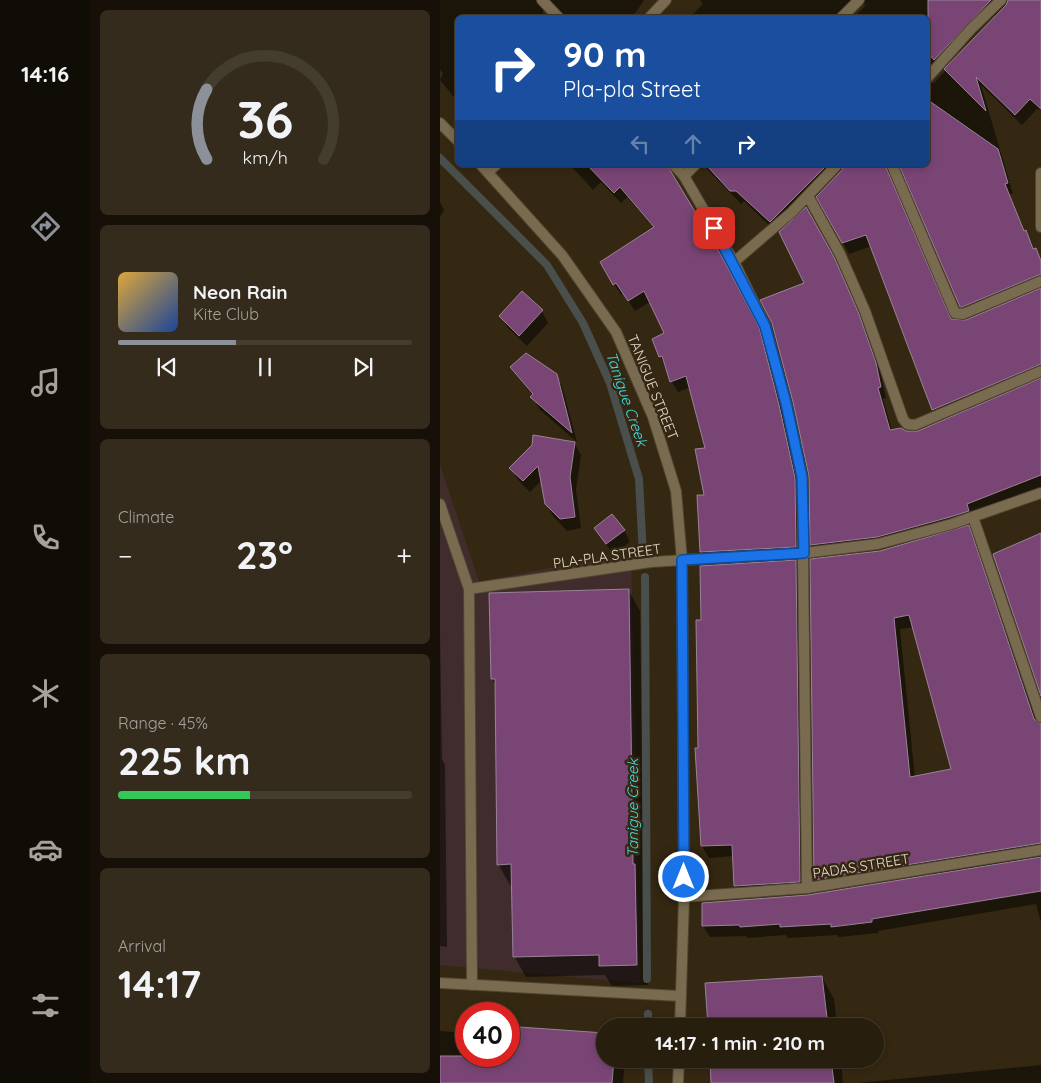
<!DOCTYPE html>
<meta charset="utf-8">
<style>
body{margin:0;font-family:Quicksand,sans-serif;background:#342b1c;color:#f1f3f6;height:100vh;display:flex;flex-direction:column;font-size:19px;white-space:nowrap}
*{box-sizing:border-box;margin:0}
p{font-size:16px;color:#a5a29e}
.icon{flex:none;width:28px;height:28px;fill:none;stroke:currentColor;stroke-width:2;stroke-linecap:round;stroke-linejoin:round}
.map{position:relative;flex:1;overflow:hidden}
.side{display:flex;flex-direction:column;gap:10px;padding:10px;background:#161008;width:350px}
.side>*{flex:none}
.guide{position:absolute;left:15px;top:15px;width:475px;height:152px;border-radius:8px;box-shadow:0 2px 8px #0003,0 0 0 1px #443c2e;background:#1a4fa0;color:#fff;overflow:hidden}
.speed{position:absolute;left:15px;top:1002px;display:flex;gap:10px;font-size:25px;font-weight:700;text-align:center}
.speed>*{display:grid;place-content:center;width:65px;height:65px;border-radius:50%;background:#281e0e;box-shadow:0 2px 8px #0003,0 0 0 1px #443c2e;line-height:1}
.speed .limit{border:8px solid #d22;background:#fff;color:#111}
.pin{position:absolute;display:grid;place-items:center;width:42px;height:42px;color:#fff;margin:-21px;border-radius:10px;box-shadow:0 2px 8px #0006}
.me{position:absolute;width:55px;margin:-28px;rotate:0deg;stroke-linejoin:round;filter:drop-shadow(0 0 4px #0008)}
.turn{display:flex;align-items:center;gap:18px;height:105px;padding:0 25px;font-size:22px}
.turn .icon{width:65px;height:65px;stroke-width:2.5}
.turn b{display:block;font-size:35px;line-height:42px}
.lanes{display:flex;align-items:center;height:48px;padding:0 25px;background:#0003;justify-content:center;gap:25px;direction:ltr}
.lanes .off{opacity:.35}
.big{font-size:38px;font-weight:800;line-height:1.1}
.side .card{flex:1;display:flex;flex-direction:column;justify-content:center;gap:8px;min-width:0;padding:0 18px;border-radius:8px;background:#342b1c}
.side .dial{align-items:center;gap:0}
.dial svg{height:130px;overflow:visible;fill:none;stroke:#443c2e;stroke-width:7;stroke-linecap:round;text-anchor:middle}
.dial text{fill:#f1f3f6;stroke:none}
.song{display:flex;align-items:center;gap:15px}
.cover{width:60px;height:60px;border-radius:8px;background:linear-gradient(135deg,hsl(40 70% 55%),hsl(220 70% 35%))}
.played{height:5px;border-radius:2px;background:linear-gradient(90deg,#8c9099 40%,#443c2e 40%)}
.keys{display:flex;justify-content:space-around;direction:ltr}
.heat{display:flex;justify-content:space-between;align-items:center;font-size:28px;direction:ltr}
.charge{height:8px;border-radius:4px;background:linear-gradient(90deg,#34c759 45%,#443c2e 0)}
.trip{position:absolute;left:156px;top:1018px;width:288px;height:50px;border-radius:25px;background:#281e0e;box-shadow:0 2px 8px #0003,0 0 0 1px #443c2e;font-weight:800;line-height:50px;text-align:center}
main{display:flex;flex:1;min-height:0}
.tabs{display:flex;flex-direction:column;width:90px;justify-content:space-around;align-items:center;background:#100c06;color:#a5a29e}
.tabs .icon{width:35px;height:35px}
.tabs .on{color:#8c9099}
.tabs b{font-size:22px;color:#f1f3f6}
.map>svg:first-child{display:block}
.industrial{fill:#402c2c}
.shadow{fill:#0007;fill-rule:evenodd}
.lines{fill:none;stroke-linecap:round;stroke-linejoin:round}
.stream{stroke:#494f4c;stroke-width:8}
.building{fill:#794575;stroke:#998397;fill-rule:evenodd}
.pedestrian-casing{stroke:#514530;stroke-width:12}
.minor-casing{stroke:#514530;stroke-width:12}
.tertiary-casing{stroke:#514530;stroke-width:12}
.pedestrian{stroke:#786b4f;stroke-width:10}
.minor{stroke:#786b4f;stroke-width:10}
.tertiary{stroke:#786b4f;stroke-width:10}
.route-casing{stroke:#114b97;stroke-width:12}
.route{stroke:#1a73e8;stroke-width:9}
.labels{text-anchor:middle;dominant-baseline:central;stroke-width:5;stroke-linejoin:round;paint-order:stroke}
.street-label{font-size:14px;fill:#e4dccf;stroke:#352812}
.water-label{font-size:15px;font-style:italic;fill:#41dfeb;stroke:#352812}
</style>
<main>
<nav class="tabs">
<b>14:16</b>
<svg class="icon on" aria-label="directions" viewBox="0 0 24 24"><path d="M12 3l9 9-9 9-9-9zM9 14v-3h6M13 9l2 2-2 2"/></svg>
<svg class="icon" aria-label="music" viewBox="0 0 24 24"><path d="M9 18V5l10-2v13"/><circle cx="6" cy="18" r="3"/><circle cx="16" cy="16" r="3"/></svg>
<svg class="icon" aria-label="phone" viewBox="0 0 24 24"><path d="M5 4h4l2 5-3 2q2 4 5 5l2-3 5 2v4C11 20 4 13 5 4z"/></svg>
<svg class="icon" aria-label="climate" viewBox="0 0 24 24"><path d="M12 3v18M4 7l16 10M4 17L20 7"/></svg>
<svg class="icon" aria-label="car" viewBox="0 0 24 24"><path d="M5 17H2v-5l4-1 3-4h7l3 4 3 1v5h-3M9 17h6M6 11h13"/><circle cx="7" cy="17" r="2"/><circle cx="17" cy="17" r="2"/></svg>
<svg class="icon" aria-label="filters" viewBox="0 0 24 24"><path d="M4 7h16M4 17h16"/><circle cx="9" cy="7" r="2"/><circle cx="15" cy="17" r="2"/></svg>
</nav>
<section class="side">
<div class="card dial"><svg viewBox="0 0 100 80">
<path d="M14 69A42 42 0 1 1 86 69"/>
<path d="M14 69A42 42 0 0 1 14 26" stroke="#8c9099"/>
<text x="50" y="56" font-size="32" font-weight="700">36</text>
<text x="50" y="72" font-size="11">km/h</text>
</svg></div>
<div class="card">
<div class="song"><i class="cover"></i><div><b>Neon Rain</b><p>Kite Club</p></div></div>
<div class="played"></div>
<div class="keys"><svg class="icon" aria-label="previous" viewBox="0 0 24 24"><path d="M18 5L8 12l10 7zM5 5v14"/></svg><svg class="icon" aria-label="pause" viewBox="0 0 24 24"><path d="M8 5v14M16 5v14"/></svg><svg class="icon" aria-label="next" viewBox="0 0 24 24"><path d="M6 5l10 7-10 7zM19 5v14"/></svg></div>
</div>
<div class="card"><p>Climate</p>
<div class="heat"><a>−</a><b class="big">23°</b><a>+</a></div>
</div>
<div class="card"><p>Range · 45%</p><b class="big">225 km</b><div class="charge"></div></div>
<div class="card"><p>Arrival</p><b class="big">14:17</b></div>
</section>
<div class="map">
<svg width="601" height="1083" viewBox="0 0 601 1083">
<rect width="100%" height="100%" fill="#352812"/>
<!-- industrial -->
<path class="industrial" d="M0,465L39,582L191,552L200,983L0,965Z"/>
<!-- shadow -->
<g class="shadow">
<path d="M0,0H204L192,18H124L113,6L103,8V13L107,18H18V102L0,80L3,73L0,70Z"/>
<path d="M260,0H601V110L597,109L582,125L541,85L573,194H570L600,287L527,317L464,171L459,168L451,175L513,321L526,322L601,296V377L499,420L493,410L432,246L409,254L378,197L405,169L398,171L336,232L304,201L301,204L263,165H488V18H413L427,4L420,6L408,18H249L263,4ZM554,15L556,16L494,83H489L532,35Z"/>
<path d="M130,165H226L259,218L324,340L345,417L361,490L362,557L267,563L261,552L266,448L251,387L238,392L231,381L213,339L226,334L210,302L195,311L183,293L181,295L161,262L214,228L187,197L181,203L161,182L153,190Z"/>
<path d="M0,202L4,210L0,217Z"/>
<path d="M366,209L399,269L424,326L441,375L446,398L443,399L452,430L478,433L601,380V488L532,515L377,556L371,545Z"/>
<path d="M102,311L108,323L87,346L68,328L61,317Z"/>
<path d="M71,368L115,374L122,386L137,442L99,409L93,396Z"/>
<path d="M134,443L141,455L136,490L141,528L127,531L113,516L106,504L102,480L90,492L78,480L71,468Z"/>
<path d="M528,527L535,538L597,722L601,724V922L596,904L438,931V933L399,937L397,935L348,938L346,935L307,938L306,936L270,937L263,926L368,896L490,876V873L381,891L375,880L440,552ZM474,627L513,770L475,778L460,629Z"/>
<path d="M156,528L184,530L190,542L173,555Z"/>
<path d="M355,562L362,573L366,893L302,898L295,886L294,856L269,858L262,846L256,749H259L262,621Z"/>
<path d="M189,591L200,611L204,881L206,886L208,985L172,986L165,975L86,977L74,956L73,885H70L58,864L56,686L52,679Z"/>
<path d="M0,634L2,759L5,765L7,947L0,946Z"/>
<path d="M382,977L394,999L397,1026H269L267,984Z"/>
<path d="M0,1031L26,1033V1056H69V1035L165,1034V1059H185L183,1083H0Z"/>
<path d="M271,1059H401L403,1083H272Z"/>
<path d="M601,1065V1083H417Z"/>
</g>
<g class="lines">
<!-- stream -->
<g class="stream">
<path d="M0,158L107,265L143,323L170,383L199,479L203,555"/>
<path d="M205,577L207,979"/>
<path d="M208,1014V1026"/>
<path d="M208,1059L209,1083"/>
</g>
</g>
<!-- building -->
<g class="building">
<path d="M488,0H551L494,60L488,53Z"/>
<path d="M568,0H601V109L590,99L575,115L536,77L546,111L504,69L566,5Z"/>
<path d="M488,100L558,149L568,183L565,184L584,231L586,230L593,249L596,248L601,261V274L522,307H520L459,165H488Z"/>
<path d="M147,165H227L281,255L319,327L339,405L355,478L356,547L260,552L257,495H264L255,449L265,448L246,376L230,382L222,356L219,357L212,339L224,333L204,291L188,301L176,283L173,285L160,262L214,227L180,187L174,193Z"/>
<path d="M266,165H387L330,222L296,191H290Z"/>
<path d="M404,165H445L511,319L526,320L601,288V364L492,410L426,235L402,243L376,197L402,170Z"/>
<path d="M366,207L394,257L419,314L436,363L441,387L438,388L450,430L461,428L466,431H478L601,378V475L527,504L529,511L510,517L437,537L370,545L369,476L353,402L332,323L320,300L364,283L339,232Z"/>
<path d="M82,291L103,310L79,336L59,316Z"/>
<path d="M86,353L117,374L132,433L90,397L93,394L70,367Z"/>
<path d="M93,435L135,442L130,477L135,517L120,519L105,504L98,466L83,481L69,468L92,445Z"/>
<path d="M172,514L185,530L166,544L154,528Z"/>
<path d="M529,525L594,719L601,724V843L374,880L370,559L440,551ZM469,615L511,769L470,777L454,618Z"/>
<path d="M601,533V696L553,554Z"/>
<path d="M356,560L360,882L294,886L292,845L261,846L255,748H258L256,620H261L260,566Z"/>
<path d="M189,589L193,864H195L197,965L159,966V955L73,957L71,864L57,865L55,679H51L49,593Z"/>
<path d="M601,857V891L432,919V922L391,927V924L340,927V924L300,927L299,925L262,926V903L368,895Z"/>
<path d="M382,976L388,1026H268L265,983Z"/>
<path d="M79,1027L165,1033V1059H174L172,1083H0V1056H69V1034L78,1035Z"/>
<path d="M270,1059H391L394,1083H271Z"/>
</g>
<g class="lines">
<!-- pedestrian casing -->
<g class="pedestrian-casing">
<g id="pedestrian">
<path d="M488,77L531,29L561,0"/>
<path d="M452,165L515,313L523,314L601,281"/>
<path d="M368,196L400,254L425,311L463,419L467,424L475,425L601,371"/>
<path d="M294,262L352,212L397,165"/>
</g>
</g>
<!-- minor casing -->
<g class="minor-casing">
<g id="minor">
<path d="M102,0L119,18"/>
<path d="M401,18L419,0"/>
<path d="M234,165L244,176L294,262L325,325L346,403L362,477L367,888"/>
<path d="M601,173V227"/>
<path d="M244,176L255,165"/>
<path d="M0,504L29,589L32,985"/>
<path d="M533,517L601,717"/>
<path d="M29,589L211,562L364,553L438,544L512,524L601,493"/>
<path d="M244,897L367,888L601,850"/>
<path d="M0,983L240,996"/>
</g>
</g>
<!-- tertiary casing -->
<g class="tertiary-casing">
<g id="tertiary">
<path d="M209,18L226,0"/>
<path d="M0,123L18,141"/>
<path d="M41,165L122,255L176,332L213,417L236,491L242,560L244,897L240,1026"/>
<path d="M48,172L56,165"/>
<path d="M238,1083L239,1059"/>
</g>
</g>
<!-- pedestrian -->
<use href="#pedestrian" class="pedestrian"/>
<!-- minor -->
<use href="#minor" class="minor"/>
<!-- tertiary -->
<use href="#tertiary" class="tertiary"/>
</g>
<g class="lines">
<!-- route casing -->
<g class="route-casing">
<path id="route" d="M244,877L242,560L364,553L362,477L346,403L325,326L274,228"/>
</g>
<!-- route -->
<use href="#route" class="route"/>
</g>
<g class="labels">
<!-- street labels -->
<g class="street-label">
<text transform="translate(213 387) rotate(68)">TANIGUE STREET</text>
<text transform="translate(167 556) rotate(-8)">PLA-PLA STREET</text>
<text transform="translate(421 866) rotate(-9)">PADAS STREET</text>
</g>
<!-- water labels -->
<g class="water-label">
<text transform="translate(187 399) rotate(71)">Tanigue Creek</text>
<text transform="translate(192 808) rotate(-90)">Tanigue Creek</text>
</g>
</g>
</svg>
<div class="speed"><div class="limit">40</div></div>
<div class="pin" style="left:274px;top:228px;background:#d93025"><svg class="icon" aria-label="arrive" viewBox="0 0 24 24"><path d="M6 21V4h12l-3 4 3 4H6"/></svg></div>
<svg class="me" style="left:244px;top:877px" viewBox="-20 -20 40 40"><circle r="17" fill="#1a73e8" stroke="#fff" stroke-width="3"/><path d="M0-11L8 9 0 5-8 9z" fill="#fff"/></svg>
<div class="trip">14:17 · 1 min · 210 m</div>
<div class="guide">
<div class="turn"><svg class="icon" aria-label="right" viewBox="0 0 24 24"><path d="M7 20v-9h11M14 6l5 5-5 5"/></svg><div><b>90 m</b>Pla-pla Street</div></div>
<div class="lanes"><svg class="icon off" aria-label="left" viewBox="0 0 24 24"><path d="M17 20v-9H6M10 6l-5 5 5 5"/></svg><svg class="icon off" aria-label="ahead" viewBox="0 0 24 24"><path d="M12 20V5M6 11l6-6 6 6"/></svg><svg class="icon" aria-label="right" viewBox="0 0 24 24"><path d="M7 20v-9h11M14 6l5 5-5 5"/></svg></div>
</div>
</div>
</main>
